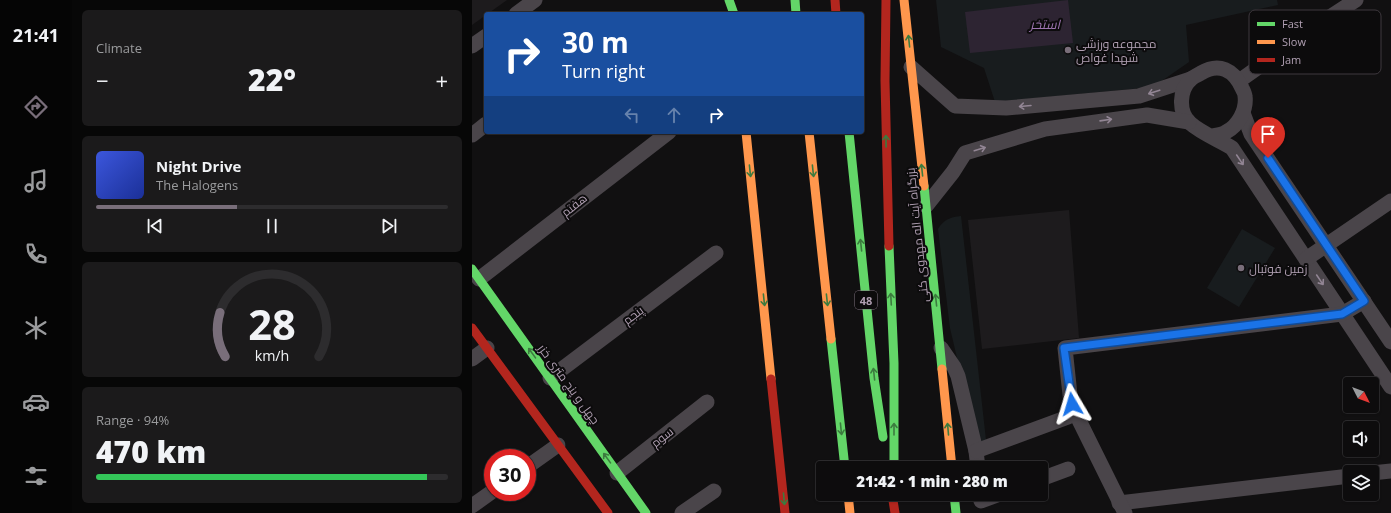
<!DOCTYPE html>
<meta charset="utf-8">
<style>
body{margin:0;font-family:"Open Sans",Cairo,sans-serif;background:#1b1a1b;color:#f1f3f6;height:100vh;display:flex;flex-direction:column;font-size:15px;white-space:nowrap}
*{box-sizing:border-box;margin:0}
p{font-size:13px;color:#9a9b9d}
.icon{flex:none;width:22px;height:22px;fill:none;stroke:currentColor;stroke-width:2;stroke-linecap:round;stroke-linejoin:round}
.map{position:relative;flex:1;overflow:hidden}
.sheet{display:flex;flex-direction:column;gap:10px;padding:10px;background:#070707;width:400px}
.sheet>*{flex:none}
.hud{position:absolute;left:12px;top:12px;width:380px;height:122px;border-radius:4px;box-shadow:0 1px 3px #0004,0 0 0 1px #2d2c2e;background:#1a4fa0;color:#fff;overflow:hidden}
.needle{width:26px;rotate:132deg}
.tools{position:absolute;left:871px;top:377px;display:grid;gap:8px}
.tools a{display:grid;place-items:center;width:36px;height:36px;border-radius:4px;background:#0d0c0d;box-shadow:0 1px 3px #0004,0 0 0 1px #2d2c2e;font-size:20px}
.speed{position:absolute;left:12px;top:449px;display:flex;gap:8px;font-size:20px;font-weight:700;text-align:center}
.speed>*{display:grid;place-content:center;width:52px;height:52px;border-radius:50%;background:#0d0c0d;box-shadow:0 1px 3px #0004,0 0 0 1px #2d2c2e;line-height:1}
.speed .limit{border:6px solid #d22;background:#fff;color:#111}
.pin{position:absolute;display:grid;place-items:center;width:34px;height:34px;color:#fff;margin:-41px -17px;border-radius:50% 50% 50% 0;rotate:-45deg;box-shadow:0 0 4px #0007}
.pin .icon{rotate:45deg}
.me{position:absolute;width:44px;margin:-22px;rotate:353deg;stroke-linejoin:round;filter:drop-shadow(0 0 3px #0008)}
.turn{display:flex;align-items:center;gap:14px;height:84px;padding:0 12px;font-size:18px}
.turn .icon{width:52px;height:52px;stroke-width:2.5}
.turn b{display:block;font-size:28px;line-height:34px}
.lanes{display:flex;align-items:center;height:38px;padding:0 12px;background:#0003;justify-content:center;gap:20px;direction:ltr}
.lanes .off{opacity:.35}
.big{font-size:30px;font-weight:800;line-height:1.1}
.sheet .card{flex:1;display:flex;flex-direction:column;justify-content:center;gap:6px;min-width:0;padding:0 14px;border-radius:6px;background:#1b1a1b}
.sheet .dial{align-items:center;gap:0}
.dial svg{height:104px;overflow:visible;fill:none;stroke:#2d2c2e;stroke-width:7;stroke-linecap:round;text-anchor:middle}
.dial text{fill:#f1f3f6;stroke:none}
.song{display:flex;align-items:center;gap:12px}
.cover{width:48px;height:48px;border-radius:6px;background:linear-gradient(135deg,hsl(230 70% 55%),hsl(230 70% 35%))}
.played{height:4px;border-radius:2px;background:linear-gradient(90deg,#796e7a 40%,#2d2c2e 40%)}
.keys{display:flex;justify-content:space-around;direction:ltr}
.heat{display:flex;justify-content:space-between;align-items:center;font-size:22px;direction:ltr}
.charge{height:6px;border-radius:3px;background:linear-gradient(90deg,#34c759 94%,#2d2c2e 0)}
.trip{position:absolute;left:344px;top:461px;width:232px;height:40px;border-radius:4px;background:#0d0c0d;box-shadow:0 1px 3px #0004,0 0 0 1px #2d2c2e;font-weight:800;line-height:40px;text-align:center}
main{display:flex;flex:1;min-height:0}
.tabs{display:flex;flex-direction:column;width:72px;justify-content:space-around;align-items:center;background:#050505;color:#9a9b9d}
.tabs .icon{width:28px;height:28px}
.tabs .selected{color:#796e7a}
.tabs b{font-size:18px;color:#f1f3f6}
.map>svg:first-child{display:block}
.built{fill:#1d1b1d}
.green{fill:#181c1e}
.water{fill:#2d2432}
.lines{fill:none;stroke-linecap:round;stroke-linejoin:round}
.street{stroke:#4a454a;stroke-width:15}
.fast{stroke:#63d668;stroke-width:9}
.slow{stroke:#ff974d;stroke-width:9}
.jam{stroke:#b3261e;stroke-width:9}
.oneway{stroke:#3c7b3f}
.oneway2{stroke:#928594}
.route-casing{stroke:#114b97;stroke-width:10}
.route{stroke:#1a73e8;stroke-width:7}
.poi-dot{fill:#796e7a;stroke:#0c0b0c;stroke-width:1.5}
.labels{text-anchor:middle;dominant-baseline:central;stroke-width:4;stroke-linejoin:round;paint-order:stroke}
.shield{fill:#0c0b0c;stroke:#807381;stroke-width:1}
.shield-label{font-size:11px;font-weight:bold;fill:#b1a0b3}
.poi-label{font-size:12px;fill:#b1a0b3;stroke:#0c0b0c;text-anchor:start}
.street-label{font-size:12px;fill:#b1a0b3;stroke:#0c0b0c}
.water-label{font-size:13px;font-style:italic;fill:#9e75b1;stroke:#0c0b0c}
.key{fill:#0c0b0c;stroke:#3e383e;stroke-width:1}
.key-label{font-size:11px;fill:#b1a0b3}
</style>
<main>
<nav class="tabs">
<b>21:41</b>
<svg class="icon selected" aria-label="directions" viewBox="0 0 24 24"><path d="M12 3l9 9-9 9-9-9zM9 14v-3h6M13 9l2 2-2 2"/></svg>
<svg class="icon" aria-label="music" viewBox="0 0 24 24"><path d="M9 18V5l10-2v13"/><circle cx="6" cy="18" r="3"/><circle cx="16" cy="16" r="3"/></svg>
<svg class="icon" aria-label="phone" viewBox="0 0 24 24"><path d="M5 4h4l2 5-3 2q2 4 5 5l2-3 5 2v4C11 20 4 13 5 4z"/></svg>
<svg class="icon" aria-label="climate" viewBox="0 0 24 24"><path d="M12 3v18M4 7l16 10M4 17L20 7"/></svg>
<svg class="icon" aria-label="car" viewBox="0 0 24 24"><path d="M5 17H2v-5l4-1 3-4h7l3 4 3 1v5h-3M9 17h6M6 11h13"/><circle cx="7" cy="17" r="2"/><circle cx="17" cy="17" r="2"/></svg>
<svg class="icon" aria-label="filters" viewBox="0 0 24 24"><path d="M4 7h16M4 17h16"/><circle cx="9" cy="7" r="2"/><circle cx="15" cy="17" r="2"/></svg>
</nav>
<section class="sheet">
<div class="card"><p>Climate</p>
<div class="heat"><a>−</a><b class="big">22°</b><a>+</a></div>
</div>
<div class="card">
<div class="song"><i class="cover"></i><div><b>Night Drive</b><p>The Halogens</p></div></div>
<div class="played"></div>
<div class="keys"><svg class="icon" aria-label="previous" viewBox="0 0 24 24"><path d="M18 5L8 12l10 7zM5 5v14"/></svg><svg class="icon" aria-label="pause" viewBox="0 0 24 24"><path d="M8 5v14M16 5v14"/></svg><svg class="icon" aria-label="next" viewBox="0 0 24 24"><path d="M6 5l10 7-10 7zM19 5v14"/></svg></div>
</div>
<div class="card dial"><svg viewBox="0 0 100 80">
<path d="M14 69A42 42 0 1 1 86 69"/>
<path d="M14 69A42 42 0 0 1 10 35" stroke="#796e7a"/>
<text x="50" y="56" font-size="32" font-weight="700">28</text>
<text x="50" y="72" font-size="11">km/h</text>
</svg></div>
<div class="card"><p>Range · 94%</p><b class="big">470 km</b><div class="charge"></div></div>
</section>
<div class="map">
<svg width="919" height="513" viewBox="0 0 919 513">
<rect width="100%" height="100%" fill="#111011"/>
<!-- built -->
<g class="built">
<path d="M0,0H35L0,25Z"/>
<path d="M597,210L607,338L510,349L496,220Z"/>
</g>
<!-- green -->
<g class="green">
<path d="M464,0H805L806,5L714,25L717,62L681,87L523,102L512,68L469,47Z"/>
<path d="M489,216L514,440L505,443L478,328L466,229C472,219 479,217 489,216Z"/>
<path d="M770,229L803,248L767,307L735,288Z"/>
</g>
<!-- water -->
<path class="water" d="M596,0L601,43L498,53L493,12Z"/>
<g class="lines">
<!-- street -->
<g class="street">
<path d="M44,14L63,0"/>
<path d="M0,46L14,36"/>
<path d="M439,67L483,106L534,108L667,96L719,79"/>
<path d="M767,81L844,26L884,0"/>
<path d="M771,113L779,134L919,342"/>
<path d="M0,135L14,124"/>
<path d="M739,136C744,135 750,135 754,132C766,126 775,110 773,96C773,94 771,90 770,88C762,70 747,62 729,73C726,75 721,77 719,79C707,90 706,112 718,123C729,133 747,140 760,148L919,387"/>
<path d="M454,206L481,172L493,153L573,129L675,115L717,122"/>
<path d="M834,259L919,201"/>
<path d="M7,279L197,132"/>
<path d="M469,348L482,367L486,376L504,451L506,468"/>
<path d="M0,359L15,348"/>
<path d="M78,378L244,253"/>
<path d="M504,451L596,417"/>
<path d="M55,467L86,445"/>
<path d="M145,473L235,402"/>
<path d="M900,473L919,471"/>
<path d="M569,479L596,469"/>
<path d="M509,501L528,494"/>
<path d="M647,503L878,476"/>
<path d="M0,506L21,491"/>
<path d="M210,513L242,491"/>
<path d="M653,513L599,404L593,348L870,314L892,301"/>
</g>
<!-- fast -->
<g class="fast">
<path d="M257,0L262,14"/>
<path d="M323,0L324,14"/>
<path d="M377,132L402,378L411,437"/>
<path d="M452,186L470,369"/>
<path d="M417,246L422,363V468"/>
<path d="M0,269L174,513"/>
<path d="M359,339L373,468"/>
<path d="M482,494L484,513"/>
</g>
<!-- slow -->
<g class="slow">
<path d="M432,0L452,186"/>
<path d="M274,132L299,379"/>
<path d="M337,132L359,339"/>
<path d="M470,369L480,468"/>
<path d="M376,494L378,513"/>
</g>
<!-- jam -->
<g class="jam">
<path d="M363,0L364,14"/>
<path d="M414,0L413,81L417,246"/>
<path d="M0,328L136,513"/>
<path d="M299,379L313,513"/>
<path d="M420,494L423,513"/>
</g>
</g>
<!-- one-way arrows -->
<defs><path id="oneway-shaft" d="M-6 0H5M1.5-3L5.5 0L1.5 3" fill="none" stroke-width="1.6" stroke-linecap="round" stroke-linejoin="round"/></defs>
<g class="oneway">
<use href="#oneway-shaft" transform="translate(437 41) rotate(-96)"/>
<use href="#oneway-shaft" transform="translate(414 141) rotate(-91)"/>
<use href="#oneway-shaft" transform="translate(450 170) rotate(-96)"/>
<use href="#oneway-shaft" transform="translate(278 171) rotate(84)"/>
<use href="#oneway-shaft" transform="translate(341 171) rotate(84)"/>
<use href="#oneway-shaft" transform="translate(389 245) rotate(-96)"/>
<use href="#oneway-shaft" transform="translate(419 299) rotate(-93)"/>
<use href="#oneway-shaft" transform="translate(292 300) rotate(84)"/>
<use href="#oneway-shaft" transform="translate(355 300) rotate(84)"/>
<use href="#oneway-shaft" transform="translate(464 300) rotate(-96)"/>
<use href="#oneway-shaft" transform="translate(60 353) rotate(-126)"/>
<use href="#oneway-shaft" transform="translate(402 374) rotate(-96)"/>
<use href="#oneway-shaft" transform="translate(369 429) rotate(84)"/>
<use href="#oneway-shaft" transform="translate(422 429) rotate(-90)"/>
<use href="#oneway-shaft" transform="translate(476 429) rotate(-95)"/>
<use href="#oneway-shaft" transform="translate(135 458) rotate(-126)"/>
<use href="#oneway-shaft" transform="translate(312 499) rotate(85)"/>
</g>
<g class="oneway2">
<use href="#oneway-shaft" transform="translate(682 92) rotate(162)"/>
<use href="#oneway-shaft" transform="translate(553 106) rotate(175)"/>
<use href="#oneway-shaft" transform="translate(634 120) rotate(-8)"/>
<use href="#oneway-shaft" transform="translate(508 149) rotate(-17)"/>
<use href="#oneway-shaft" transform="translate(768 160) rotate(56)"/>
<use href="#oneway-shaft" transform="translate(848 280) rotate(56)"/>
</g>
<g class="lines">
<!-- route casing -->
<g class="route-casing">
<path id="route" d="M600,404L592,348L870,314L892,301L796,158"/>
</g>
<!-- route -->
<use href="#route" class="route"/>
</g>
<!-- markers -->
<g class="poi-dot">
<circle cx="596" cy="50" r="4"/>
<circle cx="769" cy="268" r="4"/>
</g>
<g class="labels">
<!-- shield labels -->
<rect class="shield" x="383" y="291" width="22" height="18" rx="3"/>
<g class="shield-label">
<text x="394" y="300">48</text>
</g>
<!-- poi labels -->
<g class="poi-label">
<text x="604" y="43">مجموعه ورزشی<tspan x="604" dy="14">شهدا غواص</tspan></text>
<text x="777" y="268">زمین فوتبال</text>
</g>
<!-- street labels -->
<g class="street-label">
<text transform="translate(102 205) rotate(-38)">هفتم</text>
<text transform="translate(445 235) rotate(-96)">بزرگراه آیت اله مهدوی کنی</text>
<text transform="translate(161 315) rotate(-37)">پنجم</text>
<text transform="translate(97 384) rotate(54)">چهل و پنج متری خزر</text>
<text transform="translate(190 437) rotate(-38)">سوم</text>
</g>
<!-- water labels -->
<g class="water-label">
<text x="573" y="24">استخر</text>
</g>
</g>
<!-- legend -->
<rect x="777" y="10" width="132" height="64" rx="6" class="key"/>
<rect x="785" y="22" width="18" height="4" fill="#63d668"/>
<rect x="785" y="40" width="18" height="4" fill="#ff974d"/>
<rect x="785" y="58" width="18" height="4" fill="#b3261e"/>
<g class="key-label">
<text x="810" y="28">Fast</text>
<text x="810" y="46">Slow</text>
<text x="810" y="64">Jam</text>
</g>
</svg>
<div class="tools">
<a><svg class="needle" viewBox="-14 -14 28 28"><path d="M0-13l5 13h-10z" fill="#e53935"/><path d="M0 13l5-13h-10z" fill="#9a9b9d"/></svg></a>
<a><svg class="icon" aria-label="sound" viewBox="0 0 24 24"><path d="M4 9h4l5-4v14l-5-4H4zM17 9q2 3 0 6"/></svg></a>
<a><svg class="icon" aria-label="layers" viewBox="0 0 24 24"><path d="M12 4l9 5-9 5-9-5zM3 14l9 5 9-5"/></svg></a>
</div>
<div class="speed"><div class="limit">30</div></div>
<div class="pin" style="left:796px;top:158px;background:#d93025"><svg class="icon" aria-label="arrive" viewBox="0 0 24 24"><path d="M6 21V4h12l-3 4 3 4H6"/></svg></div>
<svg class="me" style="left:600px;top:404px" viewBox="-20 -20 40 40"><path d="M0-17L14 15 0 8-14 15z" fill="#1a73e8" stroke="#fff" stroke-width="4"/></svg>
<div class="trip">21:42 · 1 min · 280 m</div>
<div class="hud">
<div class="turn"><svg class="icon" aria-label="right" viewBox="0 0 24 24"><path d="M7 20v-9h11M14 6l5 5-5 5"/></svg><div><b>30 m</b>Turn right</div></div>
<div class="lanes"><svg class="icon off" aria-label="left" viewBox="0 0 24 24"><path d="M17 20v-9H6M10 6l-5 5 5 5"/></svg><svg class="icon off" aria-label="ahead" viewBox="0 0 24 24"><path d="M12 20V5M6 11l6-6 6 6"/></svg><svg class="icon" aria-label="right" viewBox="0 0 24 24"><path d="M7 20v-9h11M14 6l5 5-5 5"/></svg></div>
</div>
</div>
</main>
